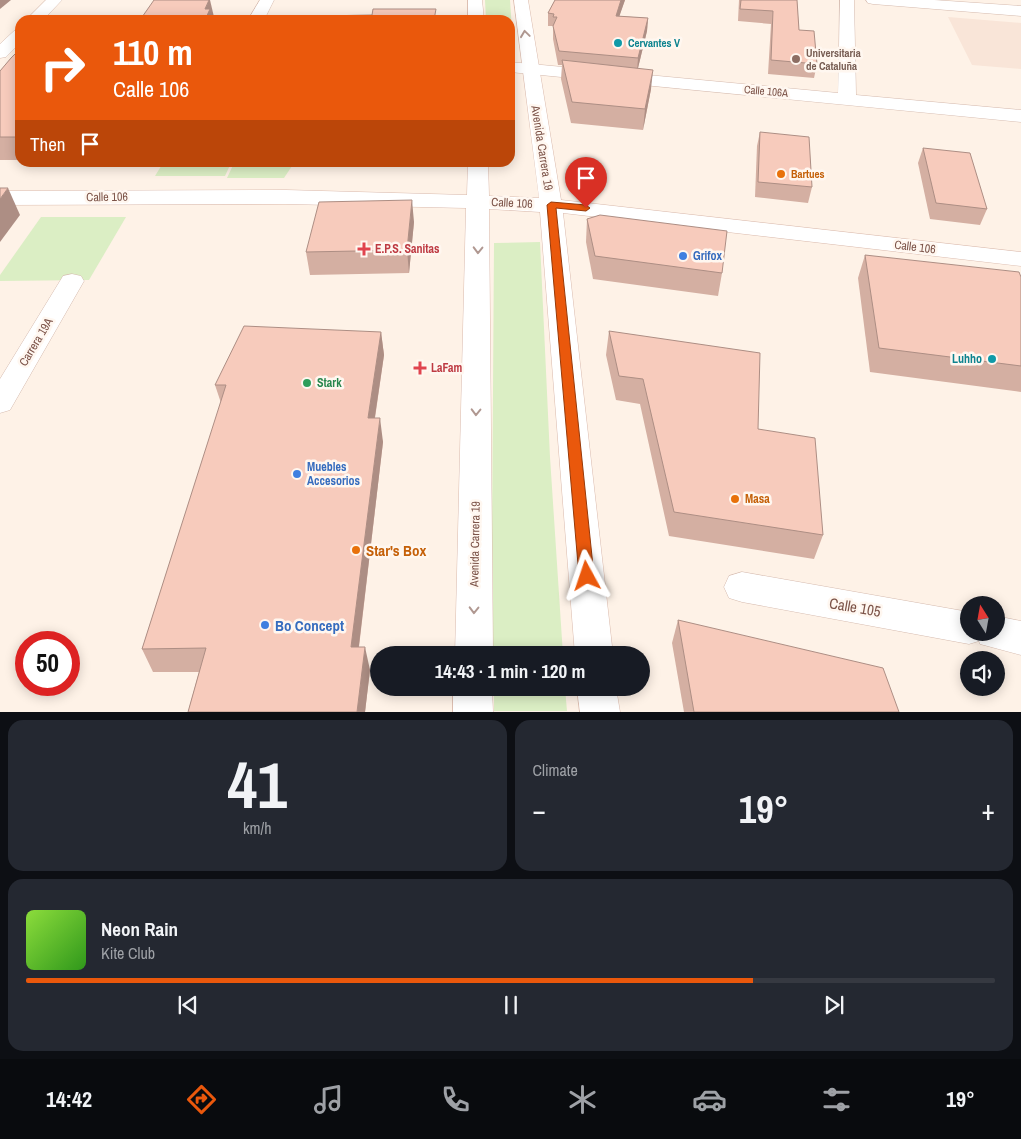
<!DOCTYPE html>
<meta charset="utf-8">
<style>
body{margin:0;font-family:"Archivo Narrow",sans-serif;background:#242831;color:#f1f3f6;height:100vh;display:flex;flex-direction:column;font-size:19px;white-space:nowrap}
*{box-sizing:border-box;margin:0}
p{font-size:16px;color:#9ea1a6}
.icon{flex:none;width:28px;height:28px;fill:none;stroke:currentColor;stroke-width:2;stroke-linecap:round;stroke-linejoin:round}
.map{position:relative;height:712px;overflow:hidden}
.panel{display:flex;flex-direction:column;gap:8px;padding:8px;background:#0d0f14;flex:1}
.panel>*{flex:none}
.top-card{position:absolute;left:15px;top:15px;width:500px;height:152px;border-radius:15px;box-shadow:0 2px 12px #0003;background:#ea580c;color:#fff;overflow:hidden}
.needle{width:32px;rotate:349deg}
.buttons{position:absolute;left:960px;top:596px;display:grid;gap:10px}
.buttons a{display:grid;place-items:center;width:45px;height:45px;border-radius:50%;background:#171b24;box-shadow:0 2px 12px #0003;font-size:25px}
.speed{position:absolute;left:15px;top:631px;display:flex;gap:10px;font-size:25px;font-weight:700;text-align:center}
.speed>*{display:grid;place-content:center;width:65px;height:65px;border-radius:50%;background:#171b24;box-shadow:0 2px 12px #0003;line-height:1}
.speed .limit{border:8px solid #d22;background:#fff;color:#111}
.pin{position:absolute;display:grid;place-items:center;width:42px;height:42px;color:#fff;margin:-51px -21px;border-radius:50% 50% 50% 0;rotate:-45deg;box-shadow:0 0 5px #0007}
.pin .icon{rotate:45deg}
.me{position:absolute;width:55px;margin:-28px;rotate:355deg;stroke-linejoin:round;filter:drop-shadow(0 0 4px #0008)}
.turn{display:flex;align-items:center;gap:18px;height:105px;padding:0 15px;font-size:22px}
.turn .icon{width:65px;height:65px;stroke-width:2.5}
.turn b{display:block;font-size:35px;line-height:42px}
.then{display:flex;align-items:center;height:48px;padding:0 15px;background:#0003;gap:10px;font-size:19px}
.big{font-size:38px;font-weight:700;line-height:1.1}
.panel .widget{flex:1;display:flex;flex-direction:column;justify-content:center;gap:8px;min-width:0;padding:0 18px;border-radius:15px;background:#242831}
.panel .dial{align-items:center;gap:0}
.dial b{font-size:65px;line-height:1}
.song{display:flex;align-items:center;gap:15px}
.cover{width:60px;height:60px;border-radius:8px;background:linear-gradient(135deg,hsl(90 70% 55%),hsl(110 70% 35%))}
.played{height:5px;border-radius:2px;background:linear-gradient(90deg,#ea580c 75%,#363941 75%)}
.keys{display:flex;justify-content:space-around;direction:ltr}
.heat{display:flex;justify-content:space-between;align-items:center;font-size:28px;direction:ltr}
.panel .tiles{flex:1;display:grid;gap:8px;grid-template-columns:1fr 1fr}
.widget:last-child{grid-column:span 2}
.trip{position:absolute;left:370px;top:646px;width:280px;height:50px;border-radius:25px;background:#171b24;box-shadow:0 2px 12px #0003;font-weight:700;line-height:50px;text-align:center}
.menu{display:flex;height:80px;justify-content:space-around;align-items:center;background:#090b0e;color:#9ea1a6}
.menu .icon{width:35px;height:35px}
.menu .selected{color:#ea580c}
.menu b{font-size:22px;color:#f1f3f6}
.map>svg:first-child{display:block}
.residential{fill:#f9e5d8}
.green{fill:#dbeec4}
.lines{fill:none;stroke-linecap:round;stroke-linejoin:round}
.minor-casing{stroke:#d5baae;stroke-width:1}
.secondary-casing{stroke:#dabaad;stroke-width:1}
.minor{fill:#fff;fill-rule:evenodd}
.secondary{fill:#fff;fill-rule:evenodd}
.wall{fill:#d4afa2}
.shaded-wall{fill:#ad8e84}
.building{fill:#f7cbbc;stroke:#ad8e84}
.oneway{stroke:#b09891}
.route{fill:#ea580c;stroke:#983908}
.culture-dot{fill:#0f9aa8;stroke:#fff7f0;stroke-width:2}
.education-dot{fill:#8d6e63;stroke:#fff7f0;stroke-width:2}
.food-dot{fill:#e8710a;stroke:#fff7f0;stroke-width:2}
.health-dot{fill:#e0444e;stroke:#fff7f0;stroke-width:2}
.shop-dot{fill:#3f7fe0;stroke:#fff7f0;stroke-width:2}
.leisure-dot{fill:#2e9e5b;stroke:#fff7f0;stroke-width:2}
.labels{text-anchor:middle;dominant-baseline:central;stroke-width:5;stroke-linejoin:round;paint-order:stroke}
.far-culture-label{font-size:11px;font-weight:bold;fill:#0d838f;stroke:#fff7f0;text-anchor:start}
.far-education-label{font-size:11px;font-weight:bold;fill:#785e54;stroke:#fff7f0;text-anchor:start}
.far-street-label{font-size:11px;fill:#7c5348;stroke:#fff7f0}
.far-food-label{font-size:11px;font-weight:bold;fill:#c56008;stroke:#fff7f0;text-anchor:start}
.street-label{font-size:12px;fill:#7c5348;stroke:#fff7f0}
.health-label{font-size:12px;font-weight:bold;fill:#be3a42;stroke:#fff7f0;text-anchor:start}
.shop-label{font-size:12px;font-weight:bold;fill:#366cbe;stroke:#fff7f0;text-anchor:start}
.culture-label{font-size:12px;font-weight:bold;fill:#0d838f;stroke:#fff7f0;text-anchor:end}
.leisure-label{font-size:12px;font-weight:bold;fill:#27864d;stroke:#fff7f0;text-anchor:start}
.food-label{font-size:12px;font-weight:bold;fill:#c56008;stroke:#fff7f0;text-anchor:start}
.near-food-label{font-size:15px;font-weight:bold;fill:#c56008;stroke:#fff7f0;text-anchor:start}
.near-street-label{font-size:15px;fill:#7c5348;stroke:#fff7f0}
.near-shop-label{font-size:15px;font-weight:bold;fill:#366cbe;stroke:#fff7f0;text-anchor:start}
</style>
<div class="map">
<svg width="1021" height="712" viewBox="0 0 1021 712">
<rect width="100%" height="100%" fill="#fef2e7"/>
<!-- residential -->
<path class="residential" d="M948,17L1021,23V69L972,65Z"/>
<!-- green -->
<g class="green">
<path d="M485,0H510L513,45H510V20H486Z"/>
<path d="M163,163V162L231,163L225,176H155Z"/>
<path d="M234,163L235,162L294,163L284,178H227Z"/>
<path d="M41,217H126L89,280L0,281V275Z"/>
<path d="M540,242L550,457L563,655H493L492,539L494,243Z"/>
<path d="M494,688H565L567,711H494Z"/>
</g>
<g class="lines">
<!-- minor casing -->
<g class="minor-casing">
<g id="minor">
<path d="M46,0H62L43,20H26Z"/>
<path d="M260,0H274L264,20H248Z"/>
<path d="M840,0H854L856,95L1021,110V122L510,72V62L838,93Z"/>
<path d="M866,0H934L1021,6V16L873,4L868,3Z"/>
<path d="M20,29V43L6,57L0,58V44L14,31Z"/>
<path d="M72,274L81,276L84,281L10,410L0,413V379L60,281L63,276Z"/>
<path d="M742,572L969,612V632H996V616L1021,621V655L980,644L979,641L969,644L742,602L729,598L724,587L729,576Z"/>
</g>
</g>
<!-- secondary casing -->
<g class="secondary-casing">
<g id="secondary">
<path d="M468,0H482L484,20H468Z"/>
<path d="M514,0H528L561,200L1021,252V266L563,213L613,655H575L540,212L489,209L493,655H455L466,208L286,204L0,205V191L286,190L467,195L468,162H488L489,196L539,198Z"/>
<path d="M453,688H492L493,712H453Z"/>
<path d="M577,688H616L620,712H580Z"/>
</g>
</g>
<!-- minor -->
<use href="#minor" class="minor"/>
<!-- secondary -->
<use href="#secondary" class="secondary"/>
</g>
<!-- wall -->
<g class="wall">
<path d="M555,0H625L619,16L648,18L647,31L638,68L651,89L643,130L571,123L561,79L562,65H558L553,39V26H548V13Z"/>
<path d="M739,0H797L799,30L817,64L814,78L768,74L771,24L738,21Z"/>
<path d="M20,49V160H0V71Z"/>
<path d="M760,132L812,187L808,203L755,197L757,146Z"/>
<path d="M923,148L987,209L980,225L930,219L918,163Z"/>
<path d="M587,219L722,273L718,296L593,279L586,242Z"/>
<path d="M414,222L409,273L310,275L306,252Z"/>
<path d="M865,255L1021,277V392L870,372L858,278Z"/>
<path d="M609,331L758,429L823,535L814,559L669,536L640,404L616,400L606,355Z"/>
<path d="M381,332L384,355L375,418L383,442L359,647L370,670L365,712H188L199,672H153L142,649L221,403L215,385Z"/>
<path d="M678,620L899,712H684L672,643Z"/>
</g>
<!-- shaded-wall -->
<g class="shaded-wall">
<path d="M0,0H11L0,9Z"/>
<path d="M209,0H210L214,17L213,20H205V9Z"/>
<path d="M621,0H625L615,29L616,16Z"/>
<path d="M648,18L647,31L637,72L638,58Z"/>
<path d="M653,70L651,89L643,130L645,109Z"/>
<path d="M8,188L20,215L0,242V199Z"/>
<path d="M412,200L414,222L409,273L407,250Z"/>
<path d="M381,332L384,355L371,443L368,418Z"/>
<path d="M380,418L383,442L356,670L351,647Z"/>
<path d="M365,647L370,670L365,712H357Z"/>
</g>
<!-- building -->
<g class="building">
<path d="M154,0H209L205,9H210L205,20H140Z"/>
<path d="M555,0H621L616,16L648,18L638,58L559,51L553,26L557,17H553L554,14L548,13Z"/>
<path d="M741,0H797L799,30L814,31L817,64L771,60L773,11L740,9Z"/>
<path d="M373,9H436L434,20H319L321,16L372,15Z"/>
<path d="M20,49V137H0V71L11,58Z"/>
<path d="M562,60L653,70L645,109L572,102Z"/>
<path d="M760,132L809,137L812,187L758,182Z"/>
<path d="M923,148L970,153L987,209L936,203Z"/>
<path d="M0,188H8L0,199Z"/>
<path d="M412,200L407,250L306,252L319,202Z"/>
<path d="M600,215L727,231L722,273L595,256L587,219Z"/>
<path d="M865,255L1019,272L1021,277V366L879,348Z"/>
<path d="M244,326L381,332L368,418H380L351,647H365L357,712H188L206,648L142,649L226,385H215Z"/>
<path d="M609,331L760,353L758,429L815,438L823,535L674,512L643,379L619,376Z"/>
<path d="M678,620L883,668L899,712H694Z"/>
</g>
<!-- one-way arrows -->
<defs><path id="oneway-chevron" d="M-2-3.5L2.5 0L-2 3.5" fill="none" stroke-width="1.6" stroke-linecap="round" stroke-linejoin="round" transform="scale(1.25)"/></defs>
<g class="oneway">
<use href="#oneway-chevron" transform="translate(525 34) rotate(-98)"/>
<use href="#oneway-chevron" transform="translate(478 250) rotate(91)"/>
<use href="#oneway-chevron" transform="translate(476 412) rotate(91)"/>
<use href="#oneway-chevron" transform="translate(474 610) rotate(91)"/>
</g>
<!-- route -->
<path class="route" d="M551,202L586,205L590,208L586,211L556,208L594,576L592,581L587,583L582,581L579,576L547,205Z"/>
<!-- markers -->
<g class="culture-dot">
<circle cx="618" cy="43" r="5"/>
<circle cx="992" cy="359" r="5"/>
</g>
<circle class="education-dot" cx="796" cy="59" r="5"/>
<g class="food-dot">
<circle cx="781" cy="174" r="5"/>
<circle cx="735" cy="499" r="5"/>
<circle cx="356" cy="550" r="5"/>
</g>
<g class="health-dot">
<path d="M361.5 241.5h5v5h5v5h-5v5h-5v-5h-5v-5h5z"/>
<path d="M417.5 360.5h5v5h5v5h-5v5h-5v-5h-5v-5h5z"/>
</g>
<g class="shop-dot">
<circle cx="683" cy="256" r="5"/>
<circle cx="297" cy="474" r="5"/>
<circle cx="265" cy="625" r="5"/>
</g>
<circle class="leisure-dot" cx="307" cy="383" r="5"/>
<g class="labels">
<!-- far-culture labels -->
<g class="far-culture-label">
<text x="628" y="43">Cervantes V</text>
</g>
<!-- far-education labels -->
<g class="far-education-label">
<text x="806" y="53">Universitaria<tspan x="806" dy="13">de Cataluña</tspan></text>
</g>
<!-- far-street labels -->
<g class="far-street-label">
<text transform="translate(766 91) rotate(5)">Calle 106A</text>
</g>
<!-- far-food labels -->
<g class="far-food-label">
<text x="791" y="174">Bartues</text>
</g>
<!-- street labels -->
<g class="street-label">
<text transform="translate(542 148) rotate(81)">Avenida Carrera 19</text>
<text transform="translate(107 197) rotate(-1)">Calle 106</text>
<text transform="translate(512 203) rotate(3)">Calle 106</text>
<text transform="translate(915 247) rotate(7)">Calle 106</text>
<text transform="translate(36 342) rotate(-59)">Carrera 19A</text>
<text transform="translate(475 544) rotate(-89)">Avenida Carrera 19</text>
</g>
<!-- health labels -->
<g class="health-label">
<text x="375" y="249">E.P.S. Sanitas</text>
<text x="431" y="368">LaFam</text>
</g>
<!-- shop labels -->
<g class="shop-label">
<text x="693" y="256">Grifox</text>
<text x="307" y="467">Muebles<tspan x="307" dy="14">Accesorios</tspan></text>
</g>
<!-- culture labels -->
<g class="culture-label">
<text x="982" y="359">Luhho</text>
</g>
<!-- leisure labels -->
<g class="leisure-label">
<text x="317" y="383">Stark</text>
</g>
<!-- food labels -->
<g class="food-label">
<text x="745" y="499">Masa</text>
</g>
<!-- near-food labels -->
<g class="near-food-label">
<text x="366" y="550">Star's Box</text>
</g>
<!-- near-street labels -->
<g class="near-street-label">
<text transform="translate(855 607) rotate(10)">Calle 105</text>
</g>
<!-- near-shop labels -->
<g class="near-shop-label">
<text x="275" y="625">Bo Concept</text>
</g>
</g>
</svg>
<div class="buttons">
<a><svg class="needle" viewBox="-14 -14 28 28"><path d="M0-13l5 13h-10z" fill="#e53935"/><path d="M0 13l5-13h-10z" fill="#9ea1a6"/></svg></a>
<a><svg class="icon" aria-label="sound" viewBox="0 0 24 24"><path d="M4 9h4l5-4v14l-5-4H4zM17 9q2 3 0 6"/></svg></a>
</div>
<div class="speed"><div class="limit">50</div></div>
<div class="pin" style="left:586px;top:208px;background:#d93025"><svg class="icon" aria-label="arrive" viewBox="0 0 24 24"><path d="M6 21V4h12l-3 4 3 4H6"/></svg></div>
<svg class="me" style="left:587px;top:576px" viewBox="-20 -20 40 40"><path d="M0-17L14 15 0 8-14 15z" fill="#ea580c" stroke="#fff" stroke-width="4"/></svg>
<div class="trip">14:43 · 1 min · 120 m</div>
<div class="top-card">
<div class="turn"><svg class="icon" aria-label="right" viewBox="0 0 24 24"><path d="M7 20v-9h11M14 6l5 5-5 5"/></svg><div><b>110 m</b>Calle 106</div></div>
<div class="then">Then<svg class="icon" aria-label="arrive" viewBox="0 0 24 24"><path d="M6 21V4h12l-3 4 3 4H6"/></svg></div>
</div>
</div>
<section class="panel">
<div class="tiles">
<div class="widget dial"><b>41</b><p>km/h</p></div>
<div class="widget"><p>Climate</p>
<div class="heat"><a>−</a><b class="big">19°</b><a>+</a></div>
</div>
<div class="widget">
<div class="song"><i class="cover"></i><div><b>Neon Rain</b><p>Kite Club</p></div></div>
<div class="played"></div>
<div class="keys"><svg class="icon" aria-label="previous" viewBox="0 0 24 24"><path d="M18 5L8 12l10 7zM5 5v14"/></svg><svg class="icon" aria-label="pause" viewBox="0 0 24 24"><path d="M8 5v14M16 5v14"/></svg><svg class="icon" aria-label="next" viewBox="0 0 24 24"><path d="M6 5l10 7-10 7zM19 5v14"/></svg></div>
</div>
</div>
</section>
<nav class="menu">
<b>14:42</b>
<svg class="icon selected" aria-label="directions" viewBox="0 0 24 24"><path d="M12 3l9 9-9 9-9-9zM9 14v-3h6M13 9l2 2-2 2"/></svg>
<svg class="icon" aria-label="music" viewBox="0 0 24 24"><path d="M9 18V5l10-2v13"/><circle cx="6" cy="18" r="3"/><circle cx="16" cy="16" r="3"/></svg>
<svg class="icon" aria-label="phone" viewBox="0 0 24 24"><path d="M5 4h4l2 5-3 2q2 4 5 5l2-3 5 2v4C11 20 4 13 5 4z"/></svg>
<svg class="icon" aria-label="climate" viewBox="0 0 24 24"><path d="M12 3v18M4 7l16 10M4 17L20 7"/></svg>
<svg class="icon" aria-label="car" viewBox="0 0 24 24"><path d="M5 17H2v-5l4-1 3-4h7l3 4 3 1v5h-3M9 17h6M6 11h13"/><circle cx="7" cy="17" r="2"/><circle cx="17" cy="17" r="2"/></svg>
<svg class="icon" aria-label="filters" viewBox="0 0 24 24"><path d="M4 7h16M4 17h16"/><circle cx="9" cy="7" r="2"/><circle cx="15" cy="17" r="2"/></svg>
<b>19°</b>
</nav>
